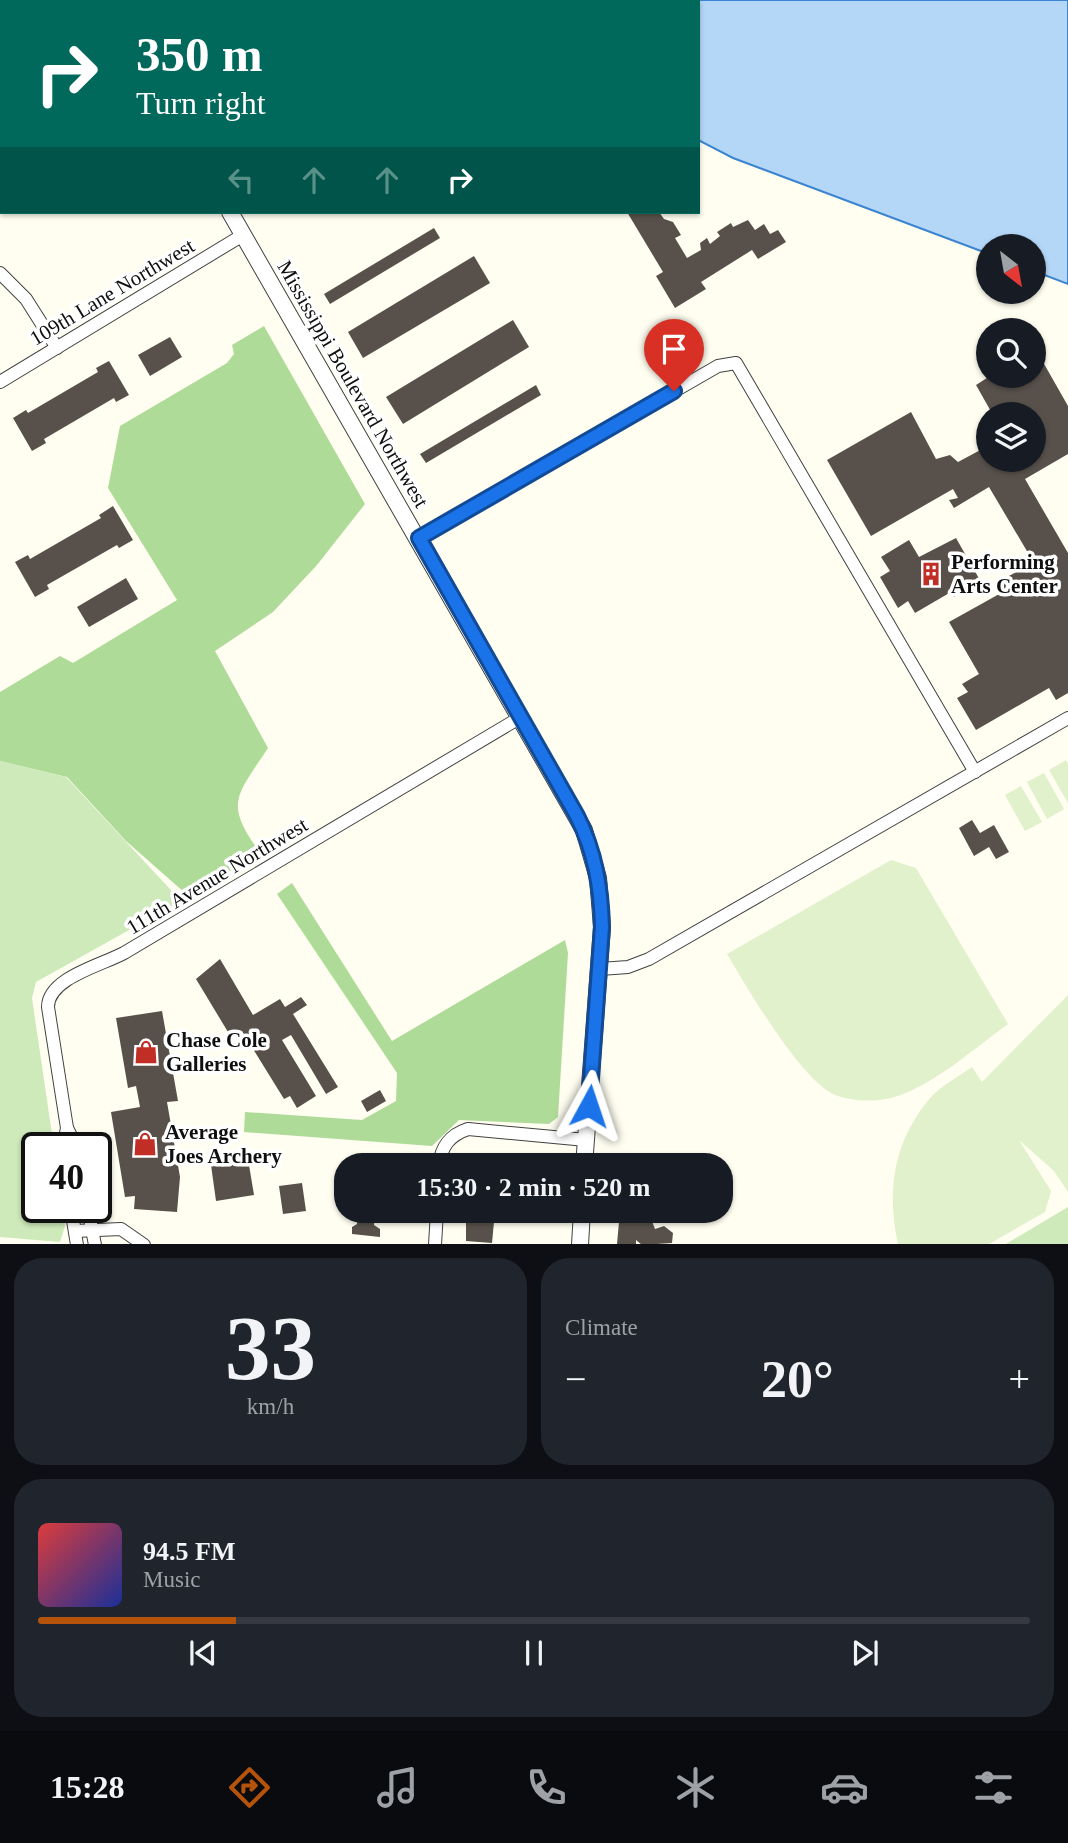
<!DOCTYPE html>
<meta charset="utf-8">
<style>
body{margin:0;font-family:Georgia,serif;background:#20242c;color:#f1f3f6;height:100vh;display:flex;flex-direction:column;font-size:26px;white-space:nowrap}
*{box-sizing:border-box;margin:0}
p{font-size:23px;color:#9ea1a6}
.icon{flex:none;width:38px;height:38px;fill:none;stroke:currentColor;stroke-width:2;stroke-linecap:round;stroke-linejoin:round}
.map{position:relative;height:1244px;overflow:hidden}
.panel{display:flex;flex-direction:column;gap:14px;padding:14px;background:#0d0f14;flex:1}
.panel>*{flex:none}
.top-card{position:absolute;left:0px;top:0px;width:700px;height:214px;box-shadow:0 2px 5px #0004;background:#00695c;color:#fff;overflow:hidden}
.needle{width:46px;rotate:149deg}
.buttons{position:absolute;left:976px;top:234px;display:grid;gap:14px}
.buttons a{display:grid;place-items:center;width:70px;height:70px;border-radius:50%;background:#171b24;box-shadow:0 2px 5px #0004;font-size:35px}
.speed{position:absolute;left:21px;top:1132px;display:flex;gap:14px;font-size:35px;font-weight:700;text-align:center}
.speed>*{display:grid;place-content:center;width:91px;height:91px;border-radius:50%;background:#171b24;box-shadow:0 2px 5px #0004;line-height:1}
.speed .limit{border:4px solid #111;border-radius:10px;background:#fff;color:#111}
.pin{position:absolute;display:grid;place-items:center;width:60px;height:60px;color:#fff;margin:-72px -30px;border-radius:50% 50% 50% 0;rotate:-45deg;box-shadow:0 0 7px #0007}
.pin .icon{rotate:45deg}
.me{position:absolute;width:77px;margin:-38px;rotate:5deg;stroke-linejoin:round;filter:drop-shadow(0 0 5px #0008)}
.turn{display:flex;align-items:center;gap:24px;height:147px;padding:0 21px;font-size:32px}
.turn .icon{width:91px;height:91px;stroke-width:2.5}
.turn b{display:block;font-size:49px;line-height:60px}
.lanes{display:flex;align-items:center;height:66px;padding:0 21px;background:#0003;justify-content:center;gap:35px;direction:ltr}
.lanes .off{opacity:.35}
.big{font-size:52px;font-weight:700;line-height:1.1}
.panel .widget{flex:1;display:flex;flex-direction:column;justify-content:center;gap:10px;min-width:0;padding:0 24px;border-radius:28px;background:#20242c}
.panel .dial{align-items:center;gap:0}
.dial b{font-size:91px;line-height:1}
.song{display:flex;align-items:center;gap:21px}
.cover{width:84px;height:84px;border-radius:10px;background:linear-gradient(135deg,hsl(0 70% 55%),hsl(230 70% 35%))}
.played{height:7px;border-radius:4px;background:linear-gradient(90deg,#b45309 20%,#363941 20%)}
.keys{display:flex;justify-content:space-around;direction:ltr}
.heat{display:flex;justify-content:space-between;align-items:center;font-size:38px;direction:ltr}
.panel .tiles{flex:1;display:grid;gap:14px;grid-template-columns:1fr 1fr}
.widget:last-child{grid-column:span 2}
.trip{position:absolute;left:334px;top:1153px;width:399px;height:70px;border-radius:28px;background:#171b24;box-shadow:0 2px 5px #0004;font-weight:700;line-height:70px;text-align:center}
.tabs{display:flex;height:112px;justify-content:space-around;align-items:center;background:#090b0e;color:#9ea1a6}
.tabs .icon{width:49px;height:49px}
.tabs .active{color:#b45309}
.tabs b{font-size:32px;color:#f1f3f6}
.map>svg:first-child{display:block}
.green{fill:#ceeaba}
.forest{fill:#afdb99}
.pitch{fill:#e0f1cb}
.water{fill:#b5d7f7;stroke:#3b84cf;stroke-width:2}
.building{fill:#58514b}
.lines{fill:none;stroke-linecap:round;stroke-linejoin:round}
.minor-casing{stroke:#424242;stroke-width:14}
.tertiary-casing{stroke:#424242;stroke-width:18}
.minor{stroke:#fff;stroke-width:12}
.tertiary{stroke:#fff;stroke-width:16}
.route-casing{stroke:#114b97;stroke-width:18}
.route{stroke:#1a73e8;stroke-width:12}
.labels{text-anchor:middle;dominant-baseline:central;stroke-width:7;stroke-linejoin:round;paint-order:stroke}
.street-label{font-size:21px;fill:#0f0f0f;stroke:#fff}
.poi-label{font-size:21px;font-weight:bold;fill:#0f0f0f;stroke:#fff;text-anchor:start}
</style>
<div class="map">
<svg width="1068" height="1245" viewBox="0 0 1068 1245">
<rect width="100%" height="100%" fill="#fffef1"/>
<!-- green -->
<g class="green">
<path d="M0,761L66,777L181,901L36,982L32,998L54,1148H37V1208H62L65,1226L60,1242L0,1237Z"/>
<path d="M1068,1207V1244H1006Z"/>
</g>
<!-- forest -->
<g class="forest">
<path d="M264,326L365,504L317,565L273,612L215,651L268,748C236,797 223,803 262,855L185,893L126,841L67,777L0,761V692L60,656L73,663L177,600L108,488L120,426L227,363L234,354L232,345Z"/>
<path d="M292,883L392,1041L565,940L568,953L558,1117L549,1124L459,1120L432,1146L244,1132L245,1112L362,1120L396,1101L397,1073L277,894Z"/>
</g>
<!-- pitch -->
<g class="pitch">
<path d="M1066,760L1068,764V803L1049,770Z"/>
<path d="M1044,773L1064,809L1047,819L1027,782Z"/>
<path d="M1021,786L1042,822L1025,831L1005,795Z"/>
<path d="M891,860L916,868L1008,1024C975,1048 944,1076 906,1093C885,1102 860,1103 838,1096C804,1086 746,986 727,954Z"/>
<path d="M1068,995V1192L1054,1171L1019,1140L1051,1191L1045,1212L989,1244H898C886,1190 894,1139 932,1096C943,1085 959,1076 972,1067L982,1082Z"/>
</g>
<!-- water -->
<path class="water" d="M452,0H1068V284L1034,271V247H989V254L733,158L698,140V2Z"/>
<!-- building -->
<g class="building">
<path d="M627,212H659L664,219L673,222L681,235L675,238L687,258L701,250L700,243L707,238L710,244L720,236L717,232L731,223L733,227L748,220L755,230L764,224L770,234L778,230L786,242L758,259L752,250L701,282L706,289L675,308L656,276L663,272Z"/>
<path d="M434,228L440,238L330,304L324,294Z"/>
<path d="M474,256L490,283L363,358L348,332Z"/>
<path d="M513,320L529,347L403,424L386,397Z"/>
<path d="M170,337L182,357L150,376L138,355Z"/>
<path d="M1039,355L1068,406V454L1025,479L1068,553V693L1056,700L1049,688L976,730L957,698L968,692L962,684L979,674L949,622L1001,593L995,583L1034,563L989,487L954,508L949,500L958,498L953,489L871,536L827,460L911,412L936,459L950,455L958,462L986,447L989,460H1034V415H993L976,385L990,376H1034V358Z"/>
<path d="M109,361L129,395L116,402L114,398L44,439L46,443L32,451L13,418L26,410L28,413L98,372L96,368Z"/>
<path d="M536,385L541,395L426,463L420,454Z"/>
<path d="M113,506L133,540L119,548L117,545L47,585L49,589L35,597L15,562L28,555L30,559L101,518L99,515Z"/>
<path d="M956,538L981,582L954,597L951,592L915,613L908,601L898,608L880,577L890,571L881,557L909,540L919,557Z"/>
<path d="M126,578L138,599L89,627L77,607Z"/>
<path d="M972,820L980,833L994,825L1009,852L996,859L989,847L974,856L959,828Z"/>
<path d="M220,959L253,1015L280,999L285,1007L301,997L307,1005L293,1014L338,1087L326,1094L291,1035L282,1040L316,1096L297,1108L290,1096L284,1099L242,1031L231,1037L196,979Z"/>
<path d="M162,1011L178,1101L167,1102L180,1177L177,1212L134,1209L135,1196L125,1197L111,1112L140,1107L136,1086L128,1088L116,1018Z"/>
<path d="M380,1090L386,1101L367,1112L361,1101Z"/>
<path d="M248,1159L254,1195L216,1201L211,1165Z"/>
<path d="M302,1183L306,1211L283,1214L279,1186Z"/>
<path d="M358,1211H375L374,1225L380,1229V1237L352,1234V1227L357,1224Z"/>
<path d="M466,1211H495L492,1243L466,1241Z"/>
<path d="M620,1211H648L655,1229L664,1226L673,1233L672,1243L642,1245L636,1240V1245L617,1244Z"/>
</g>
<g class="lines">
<!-- minor casing -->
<g class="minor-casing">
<g id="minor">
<path d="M0,273L26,299L57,348"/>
<path d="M0,382L243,235"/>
<path d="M419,538L718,366L736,363L975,772"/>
<path d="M600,969L628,967L649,959L1068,718"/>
<path d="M67,1128L77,1148"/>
<path d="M63,1148L67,1128L48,1007C48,978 102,965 124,953L521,717"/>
<path d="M439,1166C441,1146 450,1135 468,1129L586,1140"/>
<path d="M71,1208L77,1245"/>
<path d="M88,1208L95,1245"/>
<path d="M75,1231L121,1229L144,1245"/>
<path d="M435,1245L437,1211"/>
</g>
</g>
<!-- tertiary casing -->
<g class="tertiary-casing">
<g id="tertiary">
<path d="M0,2L2,3"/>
<path d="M230,212L584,830L598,878L602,927L584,1166"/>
<path d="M580,1245L582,1211"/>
</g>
</g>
<!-- minor -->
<use href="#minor" class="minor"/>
<!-- tertiary -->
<use href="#tertiary" class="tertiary"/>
</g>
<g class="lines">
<!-- route casing -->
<g class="route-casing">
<path id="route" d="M589,1106L602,927C601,887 595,852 577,816L419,538L674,391"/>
</g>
<!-- route -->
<use href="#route" class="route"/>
</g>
<!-- icons -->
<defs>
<g id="building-bare" transform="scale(1.89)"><path d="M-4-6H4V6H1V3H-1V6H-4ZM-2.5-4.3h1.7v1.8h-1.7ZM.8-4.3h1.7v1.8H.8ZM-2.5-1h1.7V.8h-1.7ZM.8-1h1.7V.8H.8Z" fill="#c12e25" stroke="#fff" stroke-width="2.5" paint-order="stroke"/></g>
<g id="shop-bare" transform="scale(1.89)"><path d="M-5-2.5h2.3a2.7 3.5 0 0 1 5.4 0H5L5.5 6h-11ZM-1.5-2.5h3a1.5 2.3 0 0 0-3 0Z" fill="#c12e25" stroke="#fff" stroke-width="2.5" paint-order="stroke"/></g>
</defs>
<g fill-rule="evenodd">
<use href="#building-bare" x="931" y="574"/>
<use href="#shop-bare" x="146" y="1052"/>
<use href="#shop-bare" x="145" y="1144"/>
</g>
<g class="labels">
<!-- street labels -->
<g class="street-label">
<text transform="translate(112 292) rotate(-31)">109th Lane Northwest</text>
<text transform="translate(353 384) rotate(60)">Mississippi Boulevard Northwest</text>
<text transform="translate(217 876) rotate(-31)">111th Avenue Northwest</text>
</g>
<!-- poi labels -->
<g class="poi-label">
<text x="951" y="562">Performing<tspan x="951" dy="24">Arts Center</tspan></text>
<text x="166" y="1040">Chase Cole<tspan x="166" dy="24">Galleries</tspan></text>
<text x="165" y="1132">Average<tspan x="165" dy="24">Joes Archery</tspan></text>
</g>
</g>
</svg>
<div class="buttons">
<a><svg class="needle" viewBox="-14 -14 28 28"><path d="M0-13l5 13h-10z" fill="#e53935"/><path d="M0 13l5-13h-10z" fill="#9ea1a6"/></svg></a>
<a><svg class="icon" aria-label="search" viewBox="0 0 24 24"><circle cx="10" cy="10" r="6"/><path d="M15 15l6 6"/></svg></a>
<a><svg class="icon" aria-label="layers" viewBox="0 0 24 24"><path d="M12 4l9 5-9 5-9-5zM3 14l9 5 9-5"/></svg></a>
</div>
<div class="speed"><div class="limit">40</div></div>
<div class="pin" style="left:674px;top:391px;background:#d93025"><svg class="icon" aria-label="arrive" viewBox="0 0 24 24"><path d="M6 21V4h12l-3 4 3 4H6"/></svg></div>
<svg class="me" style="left:589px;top:1106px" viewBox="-20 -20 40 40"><path d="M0-17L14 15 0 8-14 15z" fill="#1a73e8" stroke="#fff" stroke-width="4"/></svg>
<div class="trip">15:30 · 2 min · 520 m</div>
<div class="top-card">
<div class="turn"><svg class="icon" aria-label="right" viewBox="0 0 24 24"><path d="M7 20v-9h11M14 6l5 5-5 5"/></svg><div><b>350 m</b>Turn right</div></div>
<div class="lanes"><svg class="icon off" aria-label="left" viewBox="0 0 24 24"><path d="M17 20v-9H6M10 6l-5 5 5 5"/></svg><svg class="icon off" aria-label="ahead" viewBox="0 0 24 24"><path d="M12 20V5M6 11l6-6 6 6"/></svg><svg class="icon off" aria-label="ahead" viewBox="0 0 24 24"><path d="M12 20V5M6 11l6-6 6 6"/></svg><svg class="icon" aria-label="right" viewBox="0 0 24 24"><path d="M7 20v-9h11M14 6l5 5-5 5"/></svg></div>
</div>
</div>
<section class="panel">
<div class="tiles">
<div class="widget dial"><b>33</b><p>km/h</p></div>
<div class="widget"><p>Climate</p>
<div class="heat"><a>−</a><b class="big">20°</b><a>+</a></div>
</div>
<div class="widget">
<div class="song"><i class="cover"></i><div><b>94.5 FM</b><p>Music</p></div></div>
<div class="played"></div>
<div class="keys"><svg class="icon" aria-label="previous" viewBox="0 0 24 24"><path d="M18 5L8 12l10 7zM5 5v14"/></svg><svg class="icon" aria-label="pause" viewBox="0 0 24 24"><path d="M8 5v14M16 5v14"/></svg><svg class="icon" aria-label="next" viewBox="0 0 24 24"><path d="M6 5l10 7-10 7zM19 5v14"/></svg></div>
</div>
</div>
</section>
<nav class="tabs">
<b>15:28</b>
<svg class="icon active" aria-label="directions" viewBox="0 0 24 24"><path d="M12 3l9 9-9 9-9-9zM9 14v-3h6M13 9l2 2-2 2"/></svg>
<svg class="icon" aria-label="music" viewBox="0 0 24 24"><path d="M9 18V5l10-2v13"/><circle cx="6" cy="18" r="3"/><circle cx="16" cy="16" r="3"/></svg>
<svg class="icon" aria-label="phone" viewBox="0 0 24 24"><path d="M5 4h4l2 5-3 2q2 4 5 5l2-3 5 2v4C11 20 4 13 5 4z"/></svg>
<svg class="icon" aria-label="climate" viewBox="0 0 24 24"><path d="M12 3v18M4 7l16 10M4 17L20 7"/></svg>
<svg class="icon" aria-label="car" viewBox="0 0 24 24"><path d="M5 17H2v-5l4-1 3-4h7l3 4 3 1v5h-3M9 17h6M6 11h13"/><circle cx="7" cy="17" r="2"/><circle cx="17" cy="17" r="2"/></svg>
<svg class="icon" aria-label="filters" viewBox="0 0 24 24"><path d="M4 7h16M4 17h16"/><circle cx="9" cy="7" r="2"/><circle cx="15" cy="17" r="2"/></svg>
</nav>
